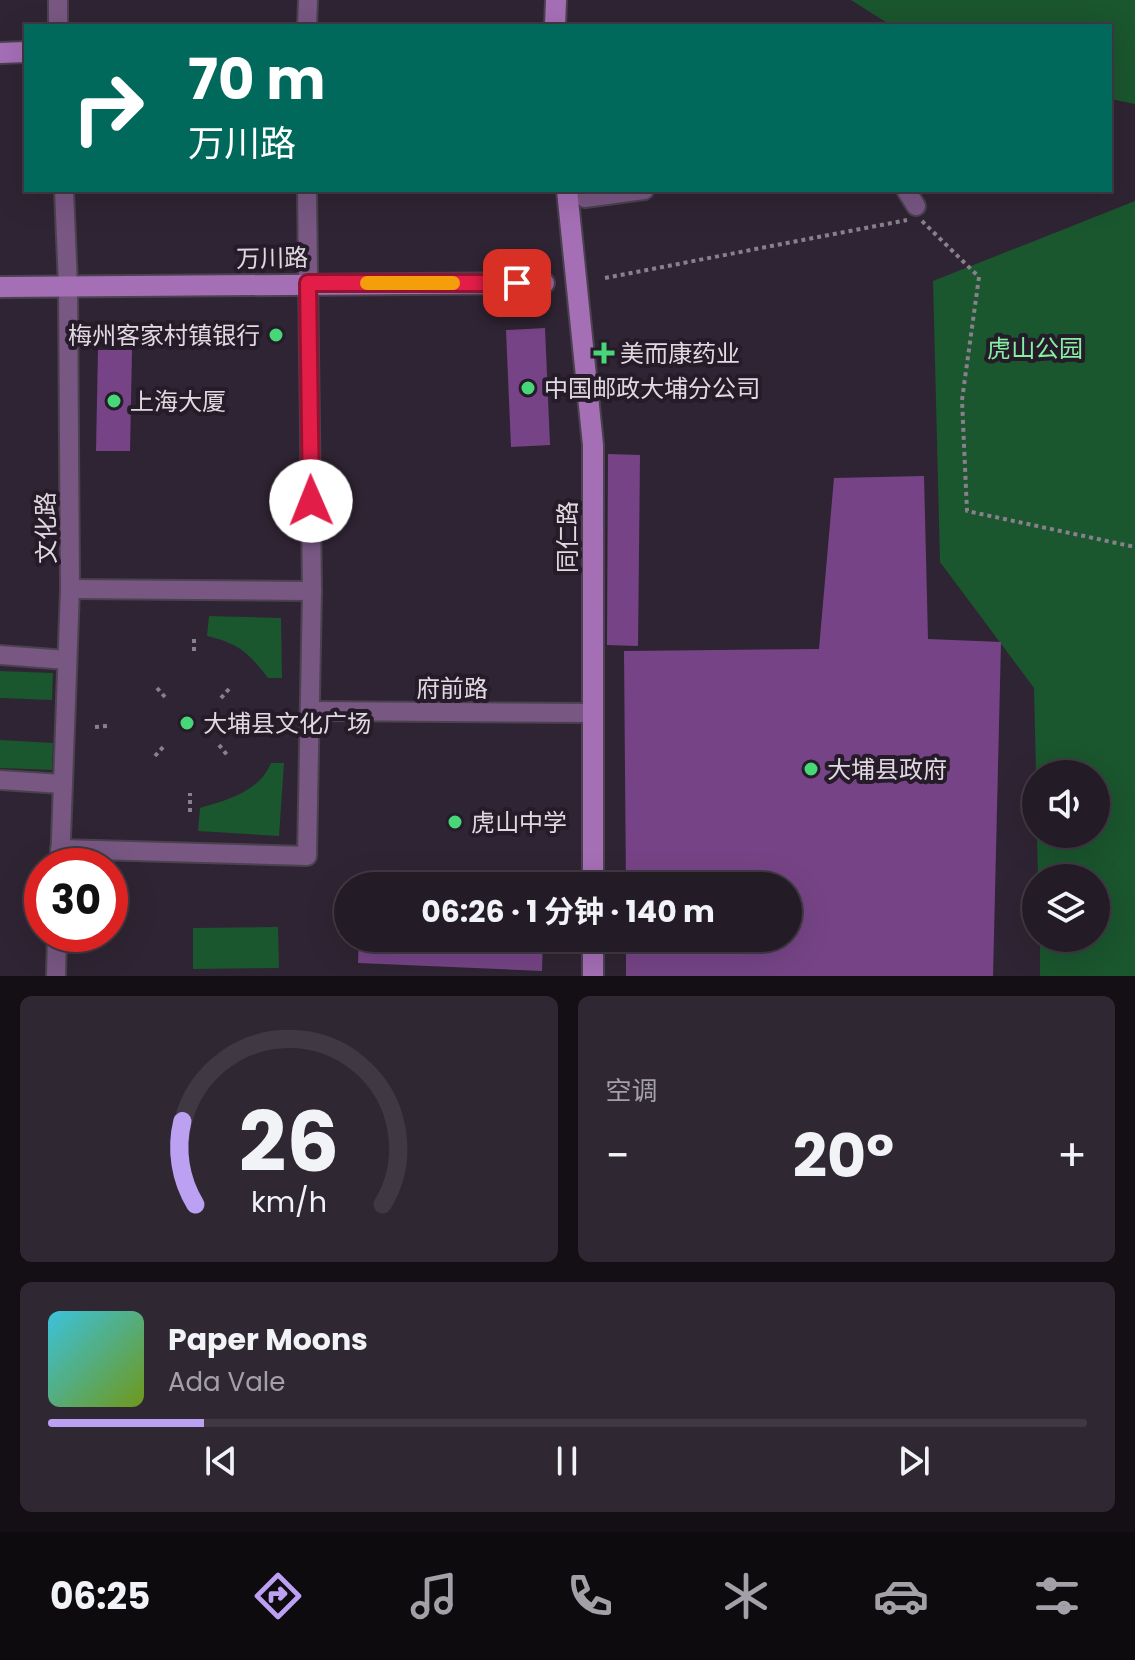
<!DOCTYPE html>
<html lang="zh">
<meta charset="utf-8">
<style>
body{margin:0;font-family:Poppins,"Noto Sans SC",sans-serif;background:#2f2832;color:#f1f3f6;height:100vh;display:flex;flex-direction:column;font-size:30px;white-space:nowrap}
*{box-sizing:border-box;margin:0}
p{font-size:26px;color:#a3a1a7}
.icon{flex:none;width:44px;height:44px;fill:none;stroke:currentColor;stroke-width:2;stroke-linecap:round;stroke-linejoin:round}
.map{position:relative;height:976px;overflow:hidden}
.side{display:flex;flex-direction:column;gap:20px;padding:20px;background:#130f15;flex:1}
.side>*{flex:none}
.banner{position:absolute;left:24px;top:24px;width:1088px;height:168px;border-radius:0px;box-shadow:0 8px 32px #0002,0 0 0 2px #403943;background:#00695c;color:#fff;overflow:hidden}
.fabs{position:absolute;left:1022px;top:760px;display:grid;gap:16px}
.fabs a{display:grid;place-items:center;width:88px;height:88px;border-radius:50%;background:#231b26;box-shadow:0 8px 32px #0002,0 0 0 2px #403943;font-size:40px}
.speed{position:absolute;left:24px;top:848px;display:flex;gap:16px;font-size:40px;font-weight:700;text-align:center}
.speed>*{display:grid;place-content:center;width:104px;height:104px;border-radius:50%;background:#231b26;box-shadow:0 8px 32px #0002,0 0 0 2px #403943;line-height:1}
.speed .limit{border:12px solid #d22;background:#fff;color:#111}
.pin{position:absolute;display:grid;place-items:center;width:68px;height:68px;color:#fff;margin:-34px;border-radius:16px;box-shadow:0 4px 12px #0006}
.me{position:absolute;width:88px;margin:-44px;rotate:359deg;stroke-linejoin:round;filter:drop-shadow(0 0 6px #0008)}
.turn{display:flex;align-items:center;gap:28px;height:168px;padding:0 32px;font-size:36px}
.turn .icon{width:104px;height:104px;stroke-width:2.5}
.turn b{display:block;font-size:56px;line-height:68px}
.big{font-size:60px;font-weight:700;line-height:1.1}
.side .card{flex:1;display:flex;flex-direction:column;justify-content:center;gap:12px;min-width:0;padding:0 28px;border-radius:12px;background:#2f2832}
.side .dial{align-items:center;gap:0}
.dial svg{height:208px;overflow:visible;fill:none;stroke:#403943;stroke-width:7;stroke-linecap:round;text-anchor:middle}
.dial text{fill:#f1f3f6;stroke:none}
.song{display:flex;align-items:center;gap:24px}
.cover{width:96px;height:96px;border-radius:12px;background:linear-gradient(135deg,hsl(190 70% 55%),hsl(80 70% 35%))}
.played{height:8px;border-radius:4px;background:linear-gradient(90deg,#bca0f2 15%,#403943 15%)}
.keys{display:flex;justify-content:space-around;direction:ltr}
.heat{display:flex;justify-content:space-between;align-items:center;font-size:44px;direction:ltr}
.side .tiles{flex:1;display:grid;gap:20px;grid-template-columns:1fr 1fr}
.card:last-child{grid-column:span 2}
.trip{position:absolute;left:334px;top:872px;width:468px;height:80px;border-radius:40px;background:#231b26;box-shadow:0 8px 32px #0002,0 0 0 2px #403943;font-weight:700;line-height:80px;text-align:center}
.tab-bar{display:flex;height:128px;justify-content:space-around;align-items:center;background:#0e0b0f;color:#a3a1a7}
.tab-bar .icon{width:56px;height:56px}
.tab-bar .current{color:#bca0f2}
.tab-bar b{font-size:36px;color:#f1f3f6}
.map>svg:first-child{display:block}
.green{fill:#1a562e}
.building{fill:#764486}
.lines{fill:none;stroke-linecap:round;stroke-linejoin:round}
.street-casing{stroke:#4b414f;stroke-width:22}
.secondary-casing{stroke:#4b414f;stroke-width:24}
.path{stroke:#89808c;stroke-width:4;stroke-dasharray:4 4;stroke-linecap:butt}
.street{stroke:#785783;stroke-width:18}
.secondary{stroke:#a56fb6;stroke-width:20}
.route-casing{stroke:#92132f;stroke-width:20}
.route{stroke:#e11d48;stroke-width:14}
.slow{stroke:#f59e0b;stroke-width:14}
.poi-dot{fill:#48d778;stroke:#251b29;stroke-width:3}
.labels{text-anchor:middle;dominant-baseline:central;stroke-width:8;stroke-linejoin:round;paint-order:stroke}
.street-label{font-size:24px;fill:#e0d9e2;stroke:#251b29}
.poi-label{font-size:24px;fill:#e0d9e2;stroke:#251b29;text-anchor:start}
.park-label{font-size:24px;fill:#86efa2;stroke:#251b29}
</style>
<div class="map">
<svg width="1135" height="976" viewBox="0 0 1135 976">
<rect width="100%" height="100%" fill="#2f2433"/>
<!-- green -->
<g class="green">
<path d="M851,0H1135V104L1110,99V26H892Z"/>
<path d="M1135,201V976H1040V938H1096V878H1038L1037,834H1096V774H1036L1034,688L940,562L933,281Z"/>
<path d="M209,616L281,618L282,678H268C249,653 238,643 207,636Z"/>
<path d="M0,671L53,673L52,700L0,698Z"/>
<path d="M0,740L53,743L52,770L0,768Z"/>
<path d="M271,763H284L279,836L198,831L200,808C227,800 259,792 271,763Z"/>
<path d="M278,927L279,968L193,969V928Z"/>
</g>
<!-- building -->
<g class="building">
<path d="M545,328L550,445L511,447L506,330Z"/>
<path d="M98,350H132L130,451H96Z"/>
<path d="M608,454L640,455L638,646L607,645Z"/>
<path d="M924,476L928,639L1001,642L993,976H626V938H788V886H626L624,651L819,649L834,478Z"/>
<path d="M359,938H543L542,971L358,963Z"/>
</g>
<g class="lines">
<!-- street casing -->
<g class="street-casing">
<g id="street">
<path d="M58,0V26"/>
<path d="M307,26L308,0"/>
<path d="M906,190L916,206"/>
<path d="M585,198L644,190"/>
<path d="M70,589L312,591"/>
<path d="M0,655L67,660"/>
<path d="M311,711L592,713"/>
<path d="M0,780L62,784"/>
<path d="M60,849L307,856L312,591L307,190"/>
<path d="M60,866L70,589L68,286L64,190"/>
<path d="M56,976L57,934"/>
</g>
</g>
<!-- secondary casing -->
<g class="secondary-casing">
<g id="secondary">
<path d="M555,26L556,0"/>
<path d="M0,53L26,52"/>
<path d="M567,190L593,445V886"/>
<path d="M0,287L544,283"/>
<path d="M593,938V976"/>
</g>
</g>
<!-- path -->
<g class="path">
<path d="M922,221L979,277L962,400L967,511L1135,547"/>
<path d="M605,278L907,220"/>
<path d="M194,651V637"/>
<path d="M157,688L165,697"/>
<path d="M221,698L229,689"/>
<path d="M95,727L107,726"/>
<path d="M219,745L228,756"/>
<path d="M155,756L164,746"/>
<path d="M190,812V793"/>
</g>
<!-- street -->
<use href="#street" class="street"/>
<!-- secondary -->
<use href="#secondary" class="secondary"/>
</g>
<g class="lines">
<!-- route casing -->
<g class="route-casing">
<path id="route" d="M311,501L308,283H517"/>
</g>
<!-- route -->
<use href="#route" class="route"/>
<!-- slow -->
<path class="slow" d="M367,283H453"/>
</g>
<!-- markers -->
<g class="poi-dot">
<circle cx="276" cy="335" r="8"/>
<path d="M600 341h8v8h8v8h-8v8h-8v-8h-8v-8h8z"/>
<circle cx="528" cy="388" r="8"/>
<circle cx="114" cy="401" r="8"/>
<circle cx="187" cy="723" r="8"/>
<circle cx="811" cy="769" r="8"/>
<circle cx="455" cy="822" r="8"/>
</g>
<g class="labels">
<!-- street labels -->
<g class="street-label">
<text transform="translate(272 258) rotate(-1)">万川路</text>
<text transform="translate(46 528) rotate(-91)">文化路</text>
<text transform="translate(567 537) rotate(-90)">同仁路</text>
<text x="452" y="688">府前路</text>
</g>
<!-- poi labels -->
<g class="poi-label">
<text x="260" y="335" text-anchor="end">梅州客家村镇银行</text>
<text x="620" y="353">美而康药业</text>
<text x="544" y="388">中国邮政大埔分公司</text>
<text x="130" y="401">上海大厦</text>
<text x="203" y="723">大埔县文化广场</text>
<text x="827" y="769">大埔县政府</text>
<text x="471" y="822">虎山中学</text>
</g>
<!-- park labels -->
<g class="park-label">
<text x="1035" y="348">虎山公园</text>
</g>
</g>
</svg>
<div class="fabs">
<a><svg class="icon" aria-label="sound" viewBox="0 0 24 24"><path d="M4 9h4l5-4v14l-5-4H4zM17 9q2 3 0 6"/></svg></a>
<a><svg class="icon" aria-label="layers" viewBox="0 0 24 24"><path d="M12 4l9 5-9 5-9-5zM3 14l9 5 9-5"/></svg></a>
</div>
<div class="speed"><div class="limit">30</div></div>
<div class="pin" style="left:517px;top:283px;background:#d93025"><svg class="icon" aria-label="arrive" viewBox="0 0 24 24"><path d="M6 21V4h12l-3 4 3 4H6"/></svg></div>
<svg class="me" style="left:311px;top:501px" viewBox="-20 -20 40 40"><circle r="19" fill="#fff"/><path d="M0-13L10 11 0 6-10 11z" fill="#e11d48"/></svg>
<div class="trip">06:26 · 1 分钟 · 140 m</div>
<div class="banner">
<div class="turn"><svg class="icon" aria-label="right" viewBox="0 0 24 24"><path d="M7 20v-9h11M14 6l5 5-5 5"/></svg><div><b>70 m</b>万川路</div></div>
</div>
</div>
<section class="side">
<div class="tiles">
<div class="card dial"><svg viewBox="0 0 100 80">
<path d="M14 69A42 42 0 1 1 86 69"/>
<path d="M14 69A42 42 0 0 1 9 37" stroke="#bca0f2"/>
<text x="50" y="56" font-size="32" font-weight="700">26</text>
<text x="50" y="72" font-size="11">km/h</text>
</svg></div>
<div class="card"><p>空调</p>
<div class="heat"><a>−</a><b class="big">20°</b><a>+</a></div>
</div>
<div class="card">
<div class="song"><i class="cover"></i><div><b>Paper Moons</b><p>Ada Vale</p></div></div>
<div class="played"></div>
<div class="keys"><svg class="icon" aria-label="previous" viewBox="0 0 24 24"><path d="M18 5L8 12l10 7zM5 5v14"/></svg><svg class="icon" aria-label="pause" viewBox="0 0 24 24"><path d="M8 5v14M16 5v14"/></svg><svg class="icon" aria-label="next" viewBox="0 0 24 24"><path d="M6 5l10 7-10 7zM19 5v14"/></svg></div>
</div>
</div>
</section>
<nav class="tab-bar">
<b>06:25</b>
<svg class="icon current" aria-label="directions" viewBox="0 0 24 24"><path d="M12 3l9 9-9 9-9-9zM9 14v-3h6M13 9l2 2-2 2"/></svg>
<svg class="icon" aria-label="music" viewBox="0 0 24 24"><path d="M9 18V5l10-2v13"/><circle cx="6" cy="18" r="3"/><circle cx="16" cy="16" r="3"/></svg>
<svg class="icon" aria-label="phone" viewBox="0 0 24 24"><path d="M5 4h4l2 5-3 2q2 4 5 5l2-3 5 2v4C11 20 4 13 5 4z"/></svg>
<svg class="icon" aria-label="climate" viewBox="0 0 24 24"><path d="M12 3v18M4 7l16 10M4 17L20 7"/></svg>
<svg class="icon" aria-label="car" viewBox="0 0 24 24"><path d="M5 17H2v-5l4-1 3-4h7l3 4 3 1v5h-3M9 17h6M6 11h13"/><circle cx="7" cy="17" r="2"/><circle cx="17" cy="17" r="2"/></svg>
<svg class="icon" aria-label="filters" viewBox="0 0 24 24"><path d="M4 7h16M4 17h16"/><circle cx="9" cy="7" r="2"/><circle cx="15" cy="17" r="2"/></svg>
</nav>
